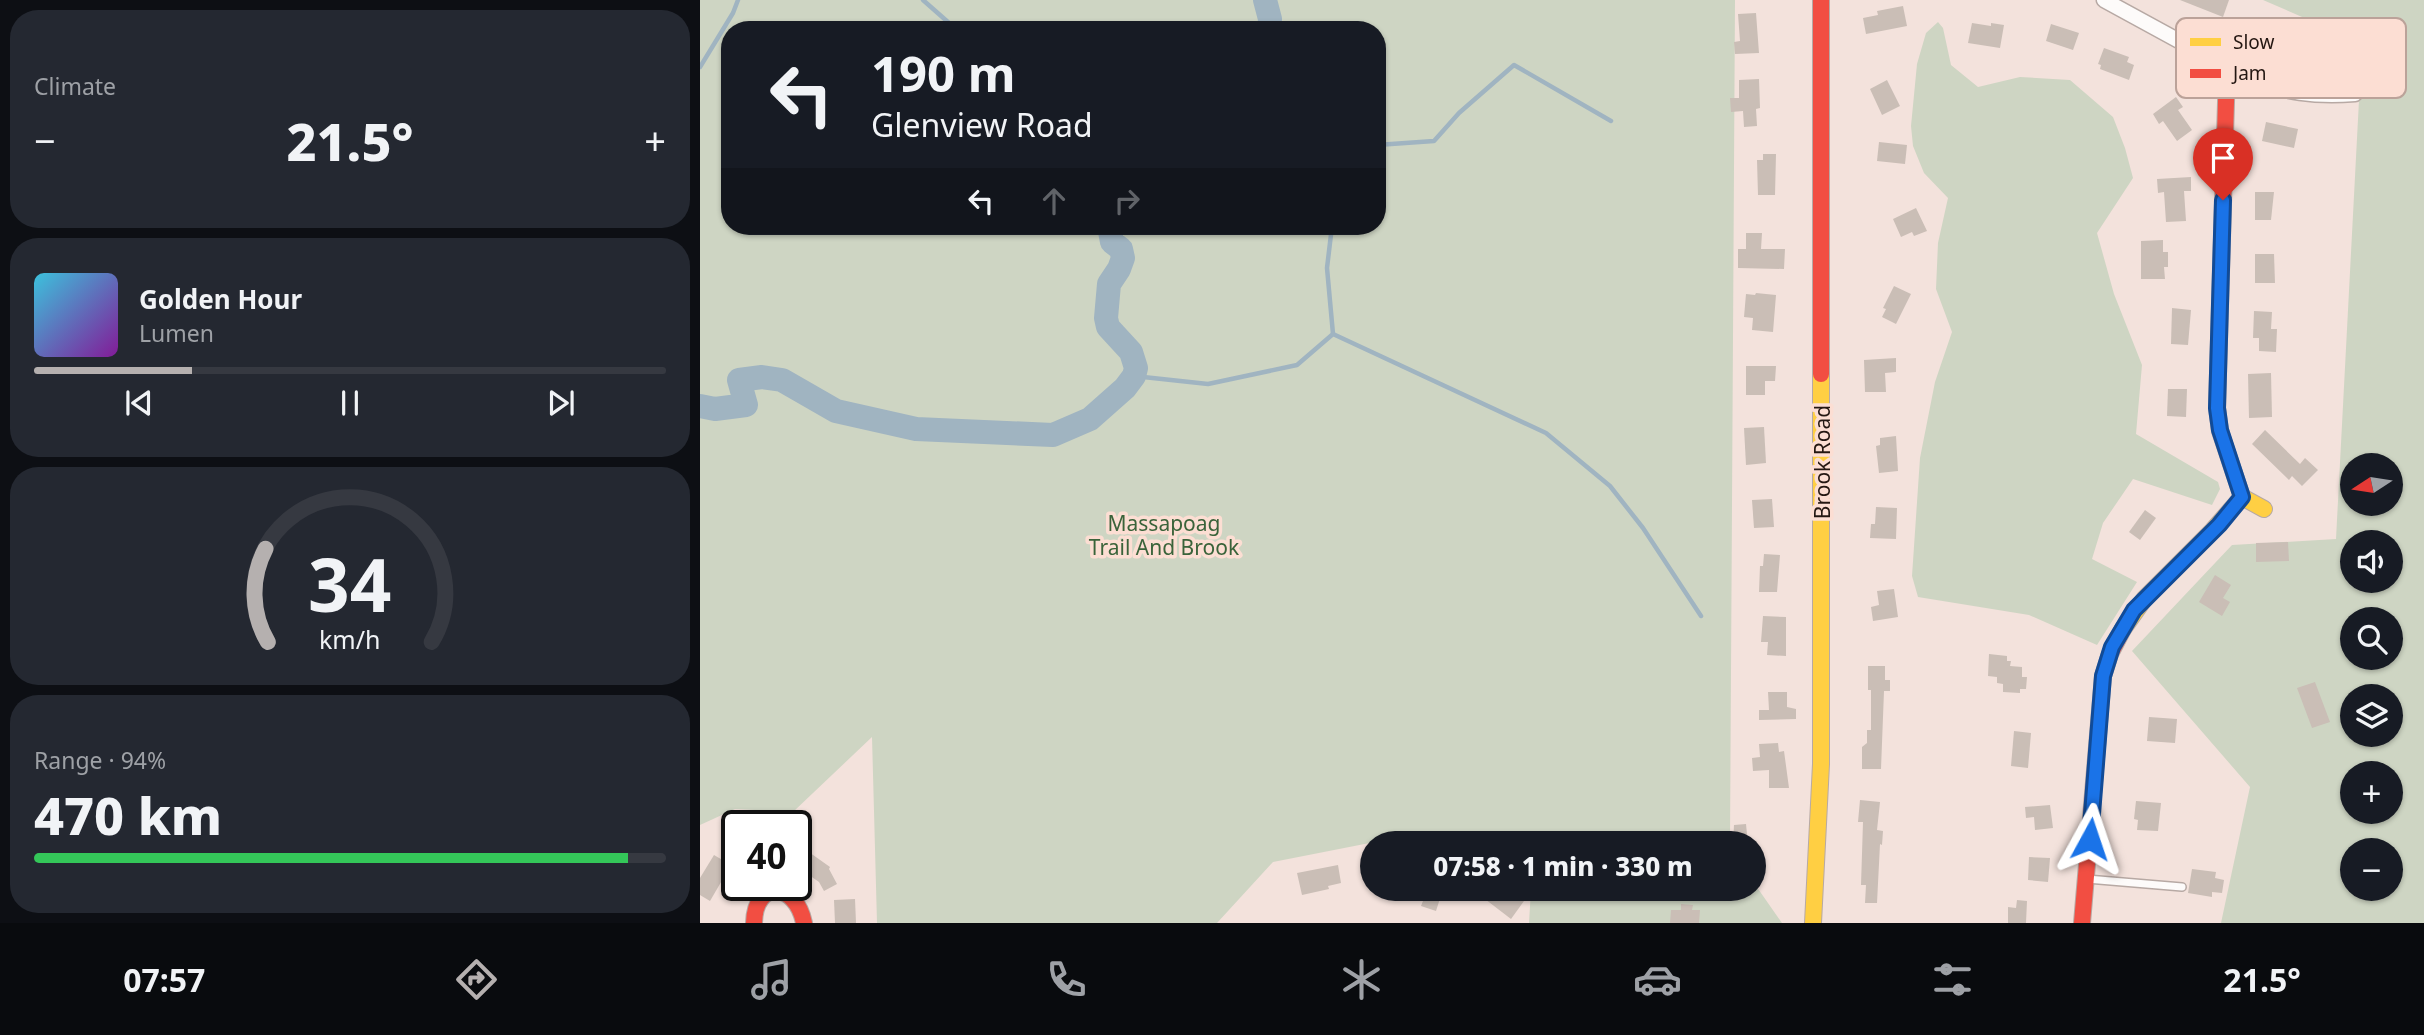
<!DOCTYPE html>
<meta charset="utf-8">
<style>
body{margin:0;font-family:"Noto Sans",sans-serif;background:#242831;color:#f1f3f6;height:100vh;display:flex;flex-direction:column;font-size:26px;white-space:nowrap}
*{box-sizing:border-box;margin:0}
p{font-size:23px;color:#9ea1a6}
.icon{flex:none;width:38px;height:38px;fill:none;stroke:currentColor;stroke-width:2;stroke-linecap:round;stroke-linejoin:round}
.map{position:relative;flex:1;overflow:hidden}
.drawer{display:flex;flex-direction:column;gap:10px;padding:10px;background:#0d0f14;width:700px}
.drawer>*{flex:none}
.guide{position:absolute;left:21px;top:21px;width:665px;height:214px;border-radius:28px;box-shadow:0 2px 5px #0004;background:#171b24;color:#f1f3f6;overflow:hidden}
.needle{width:46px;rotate:258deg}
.controls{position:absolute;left:1640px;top:453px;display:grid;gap:14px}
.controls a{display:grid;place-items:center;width:63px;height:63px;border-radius:50%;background:#171b24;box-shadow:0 2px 5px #0004;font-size:35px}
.speed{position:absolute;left:21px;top:810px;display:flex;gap:14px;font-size:35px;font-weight:700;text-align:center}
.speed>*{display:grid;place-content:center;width:91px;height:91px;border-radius:50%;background:#171b24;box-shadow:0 2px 5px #0004;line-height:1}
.speed .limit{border:4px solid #111;border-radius:10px;background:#fff;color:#111}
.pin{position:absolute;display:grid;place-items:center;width:60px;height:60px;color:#fff;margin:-72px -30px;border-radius:50% 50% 50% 0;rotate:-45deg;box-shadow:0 0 7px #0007}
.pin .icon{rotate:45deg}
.me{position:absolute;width:77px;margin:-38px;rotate:5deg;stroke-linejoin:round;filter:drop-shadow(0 0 5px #0008)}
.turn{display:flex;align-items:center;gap:24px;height:147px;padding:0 35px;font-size:32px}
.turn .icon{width:91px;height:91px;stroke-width:2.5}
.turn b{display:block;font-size:49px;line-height:60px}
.lanes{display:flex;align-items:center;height:66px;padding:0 35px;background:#0003;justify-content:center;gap:35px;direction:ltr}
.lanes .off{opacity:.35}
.big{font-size:52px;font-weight:800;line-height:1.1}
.drawer .card{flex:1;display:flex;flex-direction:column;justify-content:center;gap:10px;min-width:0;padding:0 24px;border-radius:28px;background:#242831}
.drawer .dial{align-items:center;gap:0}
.dial svg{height:182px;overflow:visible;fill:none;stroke:#363941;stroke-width:7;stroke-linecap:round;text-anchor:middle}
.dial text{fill:#f1f3f6;stroke:none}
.song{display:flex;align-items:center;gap:21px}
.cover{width:84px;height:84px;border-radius:10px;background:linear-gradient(135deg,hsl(190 70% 55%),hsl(290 70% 35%))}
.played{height:7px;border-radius:4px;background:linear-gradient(90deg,#b5b0af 25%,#363941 25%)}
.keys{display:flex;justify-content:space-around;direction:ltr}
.heat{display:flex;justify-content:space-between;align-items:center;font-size:38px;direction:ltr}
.charge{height:10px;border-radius:5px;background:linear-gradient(90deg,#34c759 94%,#363941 0)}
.trip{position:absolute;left:660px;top:831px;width:406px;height:70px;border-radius:35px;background:#171b24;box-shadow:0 2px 5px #0004;font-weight:800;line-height:70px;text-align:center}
.dock{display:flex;height:112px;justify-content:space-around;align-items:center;background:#090b0e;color:#9ea1a6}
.dock .icon{width:49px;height:49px}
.dock .selected{color:#b5b0af}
.dock b{font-size:32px;color:#f1f3f6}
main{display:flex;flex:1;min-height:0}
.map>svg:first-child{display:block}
.green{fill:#ced5c3;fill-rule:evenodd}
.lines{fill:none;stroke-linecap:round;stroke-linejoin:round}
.stream{stroke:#a0b4c1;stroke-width:4.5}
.river{stroke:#a0b4c1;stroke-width:24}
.building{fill:#cabeb6}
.lane-casing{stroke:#b7a9a4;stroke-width:10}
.street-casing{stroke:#b7a9a4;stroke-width:17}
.slow-casing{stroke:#b7a9a4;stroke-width:18}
.jam-casing{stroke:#b7a9a4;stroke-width:18}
.lane{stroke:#fdfbfa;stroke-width:7}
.street{stroke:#fdfbfa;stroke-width:14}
.slow{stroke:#ffcf43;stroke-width:16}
.jam{stroke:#f24e42;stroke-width:16}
.route-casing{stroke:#114b97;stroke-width:18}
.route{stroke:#1a73e8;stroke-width:12}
.labels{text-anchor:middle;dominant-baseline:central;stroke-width:7;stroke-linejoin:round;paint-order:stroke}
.street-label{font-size:21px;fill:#241712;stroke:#fcded3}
.park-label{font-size:21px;fill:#3a633a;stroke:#fcded3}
.key{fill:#fcded3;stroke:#bba299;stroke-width:2}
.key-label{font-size:19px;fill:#241712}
</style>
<main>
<section class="drawer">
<div class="card"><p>Climate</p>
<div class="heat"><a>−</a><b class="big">21.5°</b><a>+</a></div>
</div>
<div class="card">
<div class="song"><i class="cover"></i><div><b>Golden Hour</b><p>Lumen</p></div></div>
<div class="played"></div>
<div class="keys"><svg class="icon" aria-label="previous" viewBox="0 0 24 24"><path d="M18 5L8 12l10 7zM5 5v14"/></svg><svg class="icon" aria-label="pause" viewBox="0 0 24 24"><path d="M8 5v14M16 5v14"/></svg><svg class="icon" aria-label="next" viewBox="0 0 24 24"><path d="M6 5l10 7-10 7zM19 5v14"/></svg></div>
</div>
<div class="card dial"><svg viewBox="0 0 100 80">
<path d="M14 69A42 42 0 1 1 86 69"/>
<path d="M14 69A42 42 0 0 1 13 28" stroke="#b5b0af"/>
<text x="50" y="56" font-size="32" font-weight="700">34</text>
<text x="50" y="72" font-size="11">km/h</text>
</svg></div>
<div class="card"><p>Range · 94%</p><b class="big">470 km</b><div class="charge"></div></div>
</section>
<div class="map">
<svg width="1724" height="923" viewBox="0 0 1724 923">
<rect width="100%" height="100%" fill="#f3e2dc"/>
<!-- green -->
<g class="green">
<path d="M0,0H1035L1030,843L717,844L695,838L573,862L517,923H177L172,737L93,812L35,809L0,825ZM30,30H677V226H30Z"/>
<path d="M1563,0H1724V923H1521L1550,787L1432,651L1532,545L1636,539L1662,43ZM1652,466H1690V504H1652ZM1652,542H1690V581H1652ZM1652,620H1690V658H1652ZM1652,696H1690V735H1652ZM1652,774H1690V812H1652ZM1652,850H1690V889H1652Z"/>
<path d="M1238,22L1243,28L1251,65L1278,87L1320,77L1370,80L1413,117L1425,148L1433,178L1397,233L1414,294L1442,365L1436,434L1518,482L1520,489L1512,505L1433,479L1403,523L1392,559L1437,582L1397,645L1329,615L1218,597L1212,576L1220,458L1235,382L1252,332L1236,289L1238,243L1248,198L1224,173L1213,146L1211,126L1217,64L1226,33Z"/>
<path d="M1054,883L1082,923H829L831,889H1054Z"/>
</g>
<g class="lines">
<!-- stream -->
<g class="stream">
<path d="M223,0L257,30"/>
<path d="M0,67L33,13L38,0"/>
<path d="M677,145L734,141L759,113L814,65L911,121"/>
<path d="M632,226L627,268L633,334"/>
<path d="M434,376L508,384L597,365L633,334L846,433L910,486L943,528L1001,616"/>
</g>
<!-- river -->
<g class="river">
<path d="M565,0L570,19L569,30"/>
<path d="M0,406L15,409L46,405L39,380L62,377L82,380L136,411L216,429L353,435L390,419L425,388L434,376L436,368L431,352L408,327L406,318L409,284L419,269L423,258L421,249L412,242L409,226"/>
</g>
</g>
<!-- building -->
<g class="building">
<path d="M1480,0H1529L1523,17Z"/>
<path d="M1203,6L1207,26L1166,34L1163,18L1178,15L1177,11Z"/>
<path d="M1056,13L1059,53L1035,54L1034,42L1040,41L1038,14Z"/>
<path d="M1272,23L1291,26V23L1304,25L1300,48L1268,43Z"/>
<path d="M1351,24L1379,33L1373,50L1346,41Z"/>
<path d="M1404,48L1429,57L1427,62L1434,65L1429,80L1400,69L1401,65L1398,64Z"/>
<path d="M1059,79L1060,108L1056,109L1057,126L1044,127L1043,111L1031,112L1030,98H1039V80Z"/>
<path d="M1187,80L1200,106L1182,115L1170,89Z"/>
<path d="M1476,97L1483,107L1478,110L1492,130L1477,141L1463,121L1459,124L1453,114Z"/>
<path d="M1566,122L1598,129L1594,148L1562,141Z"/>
<path d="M1179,142L1207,145L1205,164L1177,161Z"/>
<path d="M1063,154H1076L1075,195H1058L1057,160H1063Z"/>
<path d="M1491,177V191H1484L1486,221L1466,222L1464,192L1458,193L1457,179Z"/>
<path d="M1555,192H1574L1571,220H1555Z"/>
<path d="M1216,208L1227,231L1214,236L1212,232L1201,237L1193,219Z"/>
<path d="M1046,233H1062L1061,249H1085L1084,269L1038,268V249H1046Z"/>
<path d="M1463,240V252H1468V267H1464L1465,279H1441V241Z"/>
<path d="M1555,254H1574L1575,283H1555Z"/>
<path d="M1194,286L1211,294L1196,324L1182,317L1186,309L1183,308Z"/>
<path d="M1056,293L1076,295L1073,332L1052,330L1053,318L1044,317L1046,294L1055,295Z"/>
<path d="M1472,308L1491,310L1488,345L1471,344Z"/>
<path d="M1554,311L1572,312L1571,329H1577L1576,352L1559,351V338H1553Z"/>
<path d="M1196,358V372L1185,373L1186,392H1165L1164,360Z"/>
<path d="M1046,366H1076L1075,381H1065V395H1046Z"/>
<path d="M1571,373L1572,417L1549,418L1548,374Z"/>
<path d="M1468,389H1487L1486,417L1467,416Z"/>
<path d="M1064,427L1066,463L1046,465L1044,428Z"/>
<path d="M1565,430L1600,464L1605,458L1618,470L1602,486L1592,476L1589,480L1552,444Z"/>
<path d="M1196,436L1198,471L1179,473L1176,446L1180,445V438Z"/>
<path d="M1072,499L1074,527L1054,528L1052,500Z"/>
<path d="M1176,507L1197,508L1196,539L1170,538L1171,524H1175Z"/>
<path d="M1445,510L1456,518L1440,540L1429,532Z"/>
<path d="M1588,542L1589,561L1556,562V543Z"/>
<path d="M1064,554L1080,555L1077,592H1059L1060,566H1063Z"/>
<path d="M1515,575L1531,585L1523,598L1530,602L1522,616L1499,602Z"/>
<path d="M1194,589L1198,617L1173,621L1171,607L1179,605L1177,591Z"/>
<path d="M1063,616L1086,617V656L1067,655L1068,642H1061Z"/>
<path d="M1289,654L1307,656V661H1311L1310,666L1322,667V677H1327L1326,689H1320V693L1303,692V684L1297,683V677L1288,676Z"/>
<path d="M1168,666H1185V680H1190V691H1184L1181,769H1162V747L1167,743V730H1171V690H1168Z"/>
<path d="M1615,682L1630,722L1612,728L1597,688Z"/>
<path d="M1068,692H1087V707L1096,709V719L1059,720V710H1069Z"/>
<path d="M1449,717L1477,719L1475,743L1447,741Z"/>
<path d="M1314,731L1331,733L1328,768L1311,766Z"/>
<path d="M1078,743L1079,752L1084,751L1089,788H1069V770L1053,771L1052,758L1060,757L1059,744Z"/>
<path d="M1160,800L1180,802L1177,830L1183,831L1182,845L1180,844L1177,903H1165L1166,885H1161L1163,822H1158Z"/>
<path d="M1436,801L1461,803L1458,831L1437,830L1438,820L1434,819Z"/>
<path d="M1350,805L1353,828L1335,830L1334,817L1326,818L1325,807Z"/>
<path d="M1046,824L1048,844H1033L1034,825Z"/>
<path d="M106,850L130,867L129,869L137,884L124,891L119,882L96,866Z"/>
<path d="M14,855L31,865L10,901L0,895V878Z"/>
<path d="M1329,857L1350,858L1348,882L1328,880Z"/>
<path d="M638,865L641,883L628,886L629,889L602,895L597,873Z"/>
<path d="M1492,869L1516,872L1515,878L1524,880L1522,893L1512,892V897L1488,893Z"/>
<path d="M693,889H743L736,911L721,906L723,901L693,891Z"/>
<path d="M787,889H808L824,901L811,919L781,896Z"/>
<path d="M155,899L156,923H135L134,900Z"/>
<path d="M1317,900L1327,901L1326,923H1308V907L1316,908Z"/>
<path d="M981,904L993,905L992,910H1000L999,923H970L971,910H981Z"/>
</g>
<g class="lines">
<!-- lane casing -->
<g class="lane-casing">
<path id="lane" d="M1387,879L1482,887"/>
</g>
<!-- street casing -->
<g class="street-casing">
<path id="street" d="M1404,0L1547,78C1585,93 1614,97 1655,94"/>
</g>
<!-- slow casing -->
<g class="slow-casing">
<g id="slow">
<path d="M1423,629L1445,598L1513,530L1542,497L1564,509"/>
<path d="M1113,923L1121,764V374"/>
</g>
</g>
<!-- jam casing -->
<g class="jam-casing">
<g id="jam">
<path d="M1121,0V374"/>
<path d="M1527,68L1517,408L1520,431L1542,497"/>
<path d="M54,923C55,879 96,882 104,923"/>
<path d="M1382,923L1403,676L1410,654L1423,629"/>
</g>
</g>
<!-- lane -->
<use href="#lane" class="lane"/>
<!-- street -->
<use href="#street" class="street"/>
<!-- slow -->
<use href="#slow" class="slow"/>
<!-- jam -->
<use href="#jam" class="jam"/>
</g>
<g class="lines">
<!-- route casing -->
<g class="route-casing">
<path id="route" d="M1390,839L1403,676L1412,647L1434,610L1519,525L1542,497L1520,430L1517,408L1523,200"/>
</g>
<!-- route -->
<use href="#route" class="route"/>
</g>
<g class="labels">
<!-- street labels -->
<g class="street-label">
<text transform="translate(1122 462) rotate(-90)">Brook Road</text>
</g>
<!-- park labels -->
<g class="park-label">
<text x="464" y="523">Massapoag<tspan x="464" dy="24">Trail And Brook</tspan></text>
</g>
</g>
<!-- legend -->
<rect x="1476" y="18" width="230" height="80" rx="10" class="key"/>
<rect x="1490" y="38" width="31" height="8" fill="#ffcf43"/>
<rect x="1490" y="69" width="31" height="9" fill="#f24e42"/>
<g class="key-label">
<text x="1533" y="49">Slow</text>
<text x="1533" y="80">Jam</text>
</g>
</svg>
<div class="controls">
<a><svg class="needle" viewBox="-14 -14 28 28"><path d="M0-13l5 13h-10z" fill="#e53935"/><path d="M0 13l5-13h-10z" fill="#9ea1a6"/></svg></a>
<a><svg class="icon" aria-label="sound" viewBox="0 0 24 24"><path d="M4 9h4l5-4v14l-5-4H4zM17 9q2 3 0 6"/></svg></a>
<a><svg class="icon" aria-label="search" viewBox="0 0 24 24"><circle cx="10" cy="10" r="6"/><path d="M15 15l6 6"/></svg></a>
<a><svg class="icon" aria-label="layers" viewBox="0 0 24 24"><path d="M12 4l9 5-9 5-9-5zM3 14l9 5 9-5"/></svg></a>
<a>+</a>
<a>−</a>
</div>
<div class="speed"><div class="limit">40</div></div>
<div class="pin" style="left:1523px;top:200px;background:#d93025"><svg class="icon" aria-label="arrive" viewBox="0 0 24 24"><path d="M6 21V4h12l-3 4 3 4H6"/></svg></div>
<svg class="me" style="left:1390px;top:839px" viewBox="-20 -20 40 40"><path d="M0-17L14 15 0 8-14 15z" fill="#1a73e8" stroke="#fff" stroke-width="4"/></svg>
<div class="trip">07:58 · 1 min · 330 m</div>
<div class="guide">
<div class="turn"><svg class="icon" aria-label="left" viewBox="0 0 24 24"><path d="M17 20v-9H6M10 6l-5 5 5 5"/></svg><div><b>190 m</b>Glenview Road</div></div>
<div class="lanes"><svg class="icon" aria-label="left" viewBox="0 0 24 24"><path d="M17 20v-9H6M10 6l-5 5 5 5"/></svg><svg class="icon off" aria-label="ahead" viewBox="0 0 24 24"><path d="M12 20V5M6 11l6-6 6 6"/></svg><svg class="icon off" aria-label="right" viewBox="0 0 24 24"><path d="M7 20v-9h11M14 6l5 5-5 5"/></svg></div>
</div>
</div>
</main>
<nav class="dock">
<b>07:57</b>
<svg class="icon selected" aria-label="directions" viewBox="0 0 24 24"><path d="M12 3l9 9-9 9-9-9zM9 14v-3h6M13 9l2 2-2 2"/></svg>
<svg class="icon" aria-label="music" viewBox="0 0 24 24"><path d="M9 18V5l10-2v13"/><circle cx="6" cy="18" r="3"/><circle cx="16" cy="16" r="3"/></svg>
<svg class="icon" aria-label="phone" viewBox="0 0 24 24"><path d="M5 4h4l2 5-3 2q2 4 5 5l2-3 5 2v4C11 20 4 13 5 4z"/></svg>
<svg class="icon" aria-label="climate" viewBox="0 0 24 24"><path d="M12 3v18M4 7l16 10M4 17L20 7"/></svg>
<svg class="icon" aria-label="car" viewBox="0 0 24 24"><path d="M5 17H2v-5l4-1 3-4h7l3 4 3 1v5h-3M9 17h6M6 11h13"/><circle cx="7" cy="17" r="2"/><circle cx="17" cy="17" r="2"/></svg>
<svg class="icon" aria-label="filters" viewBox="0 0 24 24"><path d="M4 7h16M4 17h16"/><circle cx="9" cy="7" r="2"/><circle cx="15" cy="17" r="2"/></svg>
<b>21.5°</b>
</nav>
